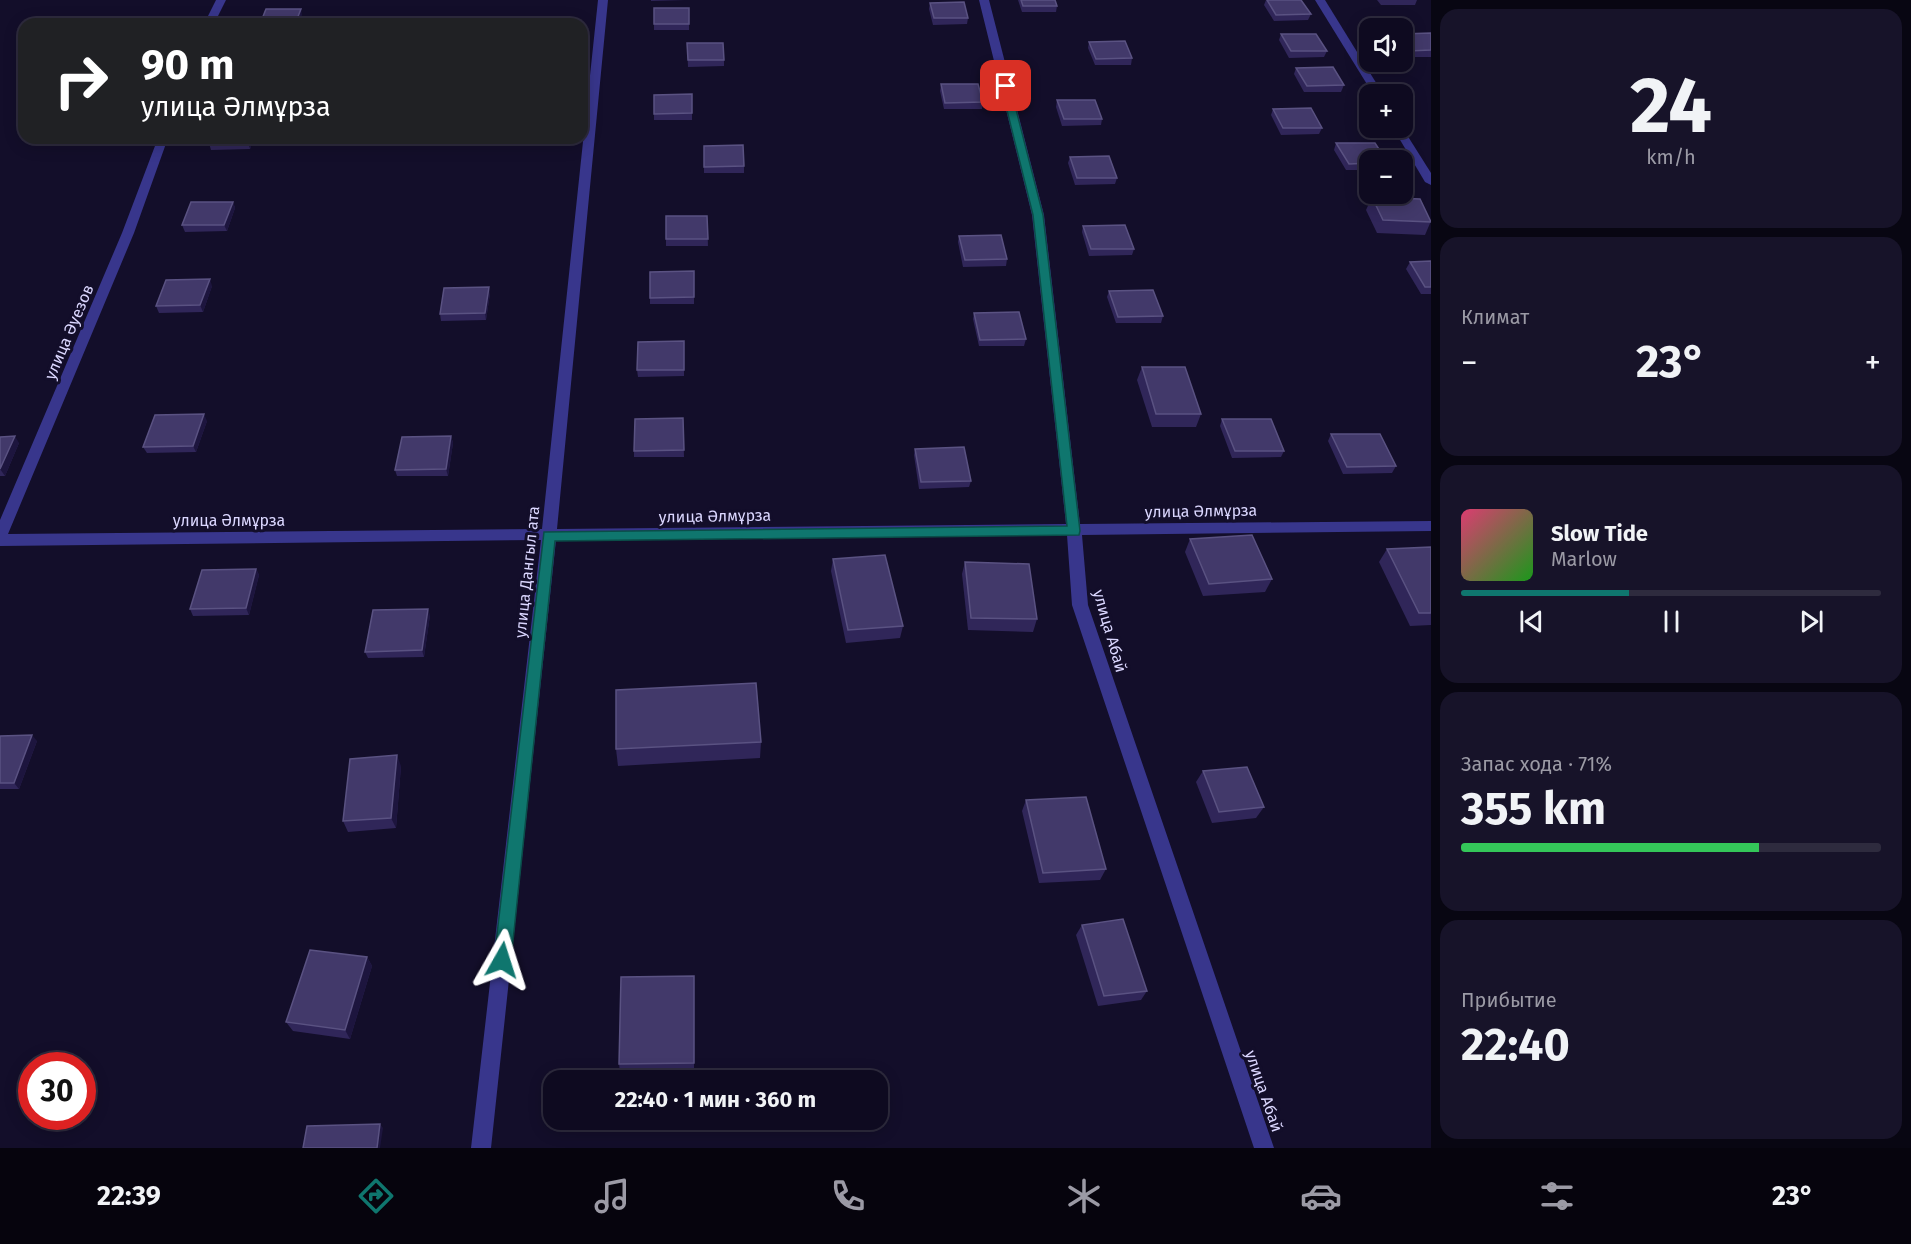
<!DOCTYPE html>
<html lang="ru">
<meta charset="utf-8">
<style>
body{margin:0;font-family:"Fira Sans",sans-serif;background:#171329;color:#f1f3f6;height:100vh;display:flex;flex-direction:column;font-size:22px;white-space:nowrap}
*{box-sizing:border-box;margin:0}
p{font-size:20px;color:#9b9aa5}
.icon{flex:none;width:33px;height:33px;fill:none;stroke:currentColor;stroke-width:2;stroke-linecap:round;stroke-linejoin:round}
.map{position:relative;flex:1;overflow:hidden}
.panel{display:flex;flex-direction:column;gap:9px;padding:9px;background:#080612;width:480px}
.panel>*{flex:none}
.top-card{position:absolute;left:18px;top:18px;width:570px;height:126px;border-radius:18px;box-shadow:0 3px 15px #0003,0 0 0 2px #2e2b3e;background:#202124;color:#fff;overflow:hidden}
.tools{position:absolute;left:1359px;top:18px;display:grid;gap:12px}
.tools a{display:grid;place-items:center;width:54px;height:54px;border-radius:12px;background:#0e0a20;box-shadow:0 3px 15px #0003,0 0 0 2px #2e2b3e;font-size:30px}
.speed{position:absolute;left:18px;top:1052px;display:flex;gap:12px;font-size:30px;font-weight:700;text-align:center}
.speed>*{display:grid;place-content:center;width:78px;height:78px;border-radius:50%;background:#0e0a20;box-shadow:0 3px 15px #0003,0 0 0 2px #2e2b3e;line-height:1}
.speed .limit{border:9px solid #d22;background:#fff;color:#111}
.pin{position:absolute;display:grid;place-items:center;width:51px;height:51px;color:#fff;margin:-26px;border-radius:12px;box-shadow:0 3px 9px #0006}
.me{position:absolute;width:66px;margin:-33px;rotate:6deg;stroke-linejoin:round;filter:drop-shadow(0 0 4px #0008)}
.turn{display:flex;align-items:center;gap:21px;height:126px;padding:0 24px;font-size:27px}
.turn .icon{width:78px;height:78px;stroke-width:2.5}
.turn b{display:block;font-size:42px;line-height:51px}
.big{font-size:45px;font-weight:700;line-height:1.1}
.panel .tile{flex:1;display:flex;flex-direction:column;justify-content:center;gap:9px;min-width:0;padding:0 21px;border-radius:18px;background:#171329}
.panel .dial{align-items:center;gap:0}
.dial b{font-size:78px;line-height:1}
.song{display:flex;align-items:center;gap:18px}
.cover{width:72px;height:72px;border-radius:9px;background:linear-gradient(135deg,hsl(340 70% 55%),hsl(120 70% 35%))}
.played{height:6px;border-radius:3px;background:linear-gradient(90deg,#0f766e 40%,#2e2b3e 40%)}
.keys{display:flex;justify-content:space-around;direction:ltr}
.heat{display:flex;justify-content:space-between;align-items:center;font-size:33px;direction:ltr}
.charge{height:9px;border-radius:4px;background:linear-gradient(90deg,#34c759 71%,#2e2b3e 0)}
.trip{position:absolute;left:543px;top:1070px;width:345px;height:60px;border-radius:18px;background:#0e0a20;box-shadow:0 3px 15px #0003,0 0 0 2px #2e2b3e;font-weight:700;line-height:60px;text-align:center}
.dock{display:flex;height:96px;justify-content:space-around;align-items:center;background:#06040d;color:#9b9aa5}
.dock .icon{width:42px;height:42px}
.dock .current{color:#0f766e}
.dock b{font-size:27px;color:#f1f3f6}
main{display:flex;flex:1;min-height:0}
.map>svg:first-child{display:block}
.lines{fill:none;stroke-linecap:round;stroke-linejoin:round}
.minor{fill:#38368c;fill-rule:evenodd}
.wall{fill:#302659}
.shaded-wall{fill:#1d153e}
.building{fill:#42396a;stroke:#5a5282;stroke-width:1.5}
.route{fill:#0f766e;stroke:#0a4d48;stroke-width:1.5}
.labels{text-anchor:middle;dominant-baseline:central;stroke-width:6;stroke-linejoin:round;paint-order:stroke}
.street-label{font-size:16px;fill:#dbd7ff;stroke:#130e2a}
</style>
<main>
<div class="map">
<svg width="1431" height="1148" viewBox="0 0 1431 1148">
<rect width="100%" height="100%" fill="#130e2a"/>
<g class="lines">
<!-- minor -->
<g class="minor">
<path d="M216,0H226L214,24H204Z"/>
<path d="M598,0H608L557,529L1066,524L1032,215L979,0H989L1044,215L1080,524L1431,521V531L1082,535L1088,605L1274,1148H1254L1072,605L1067,535L556,540L491,1148H471L541,540L0,546V520L122,233L158,138H168L134,233L8,534L542,529Z"/>
<path d="M1315,0H1325L1383,94H1373Z"/>
<path d="M1402,127L1431,173V185L1425,182L1393,128Z"/>
</g>
</g>
<!-- wall -->
<g class="wall">
<path d="M651,0H685L651,1Z"/>
<path d="M1018,0H1055L1057,6L1056,12H1022Z"/>
<path d="M1266,0H1301L1311,14L1308,20L1274,21L1264,5Z"/>
<path d="M1377,0H1417L1415,5H1381Z"/>
<path d="M930,3L968,18L967,24L933,25L929,9Z"/>
<rect x="654" y="8" width="35" height="22"/>
<path d="M1431,33V57H1406L1402,52V34Z"/>
<path d="M1281,34L1327,51L1324,57L1289,58L1279,40Z"/>
<path d="M1089,42L1132,58L1131,65H1095L1088,48Z"/>
<path d="M687,43L724,60V66L688,67Z"/>
<path d="M1296,68L1344,85L1341,92H1304L1294,74Z"/>
<path d="M941,84L983,102L982,109H944L940,91Z"/>
<path d="M692,94V120H654V95Z"/>
<path d="M1057,100L1102,119L1101,125L1062,126L1056,107Z"/>
<path d="M1273,109L1322,128L1319,134L1281,135L1271,115Z"/>
<path d="M254,138L250,149L211,150L209,143Z"/>
<path d="M1336,143L1370,160V170H1346L1334,150Z"/>
<path d="M704,146L744,166V173H704Z"/>
<path d="M1070,157L1117,178L1115,184L1075,185L1068,163Z"/>
<path d="M1372,197L1431,221L1425,235L1377,233L1366,210Z"/>
<path d="M233,202L235,208L227,231L185,232L182,225Z"/>
<path d="M666,216H707L708,246H666Z"/>
<path d="M1083,226L1134,249L1132,255L1089,256L1082,232Z"/>
<path d="M959,236L1007,259L1006,266L963,267L958,242Z"/>
<path d="M1431,261V294H1421L1406,269L1410,262Z"/>
<path d="M694,271V304H650V298Z"/>
<path d="M212,286L203,312L159,313L156,306Z"/>
<path d="M1109,291L1163,316L1161,323H1116L1107,297Z"/>
<path d="M490,293L486,320L441,321L440,314Z"/>
<path d="M974,313L1026,339L1024,346H979L973,319Z"/>
<path d="M684,341V376L638,377L637,370Z"/>
<path d="M1142,367L1201,414L1196,427H1152L1137,380Z"/>
<path d="M683,418L684,457H634V451Z"/>
<path d="M1222,419L1284,451L1281,457L1232,458L1220,426Z"/>
<path d="M207,421L196,452L147,453L143,447Z"/>
<path d="M1331,434L1396,466L1392,473L1343,474L1328,441Z"/>
<path d="M451,436L453,443L448,476H397L395,470Z"/>
<path d="M0,437L19,443L5,476H0Z"/>
<path d="M915,449L971,481L969,487L919,489L914,455Z"/>
<path d="M1190,539L1272,579L1265,592L1203,596L1185,552Z"/>
<path d="M1431,547V625L1410,626L1379,562L1387,549Z"/>
<path d="M833,559L903,626L900,638L846,643L831,571Z"/>
<path d="M965,562L1037,619L1033,632L968,630L962,574Z"/>
<path d="M256,569L259,575L249,615L193,616L190,609Z"/>
<path d="M430,615L424,657L368,658L365,652Z"/>
<path d="M0,736L37,741L19,789H0Z"/>
<path d="M761,742L760,758L618,766L616,749Z"/>
<path d="M401,766L396,828L348,832L343,821Z"/>
<path d="M1203,771L1264,807L1256,818L1212,823L1196,782Z"/>
<path d="M1026,800L1106,869L1100,880L1039,883L1022,811Z"/>
<path d="M1082,925L1147,991L1141,1000L1098,1006L1076,935Z"/>
<path d="M367,957L372,966L350,1039L293,1031L286,1022Z"/>
<path d="M694,976V1072L620,1073L619,1064Z"/>
</g>
<!-- shaded-wall -->
<g class="shaded-wall">
<path d="M301,9L302,15L299,24H295Z"/>
<path d="M250,138H254L250,149L248,143Z"/>
<path d="M233,202L235,208L227,231L224,225Z"/>
<path d="M210,279L212,286L203,312L200,305Z"/>
<path d="M489,287L490,293L486,320L485,313Z"/>
<path d="M204,414L207,421L196,452L193,446Z"/>
<path d="M15,436L19,443L5,476L0,469Z"/>
<path d="M451,436L453,443L448,476L446,469Z"/>
<path d="M256,569L259,575L249,615L246,608Z"/>
<path d="M428,609L430,615L424,657L422,650Z"/>
<path d="M32,735L37,741L19,789L14,783Z"/>
<path d="M397,755L401,766L396,828L391,818Z"/>
<path d="M367,957L372,966L350,1039L345,1030Z"/>
<path d="M380,1124L383,1128L380,1148H377Z"/>
</g>
<!-- building -->
<g class="building">
<path d="M1021,0H1055L1057,6H1023Z"/>
<path d="M1267,0H1301L1311,14L1276,15Z"/>
<path d="M964,2L968,18H934L930,3Z"/>
<rect x="654" y="8" width="35" height="16"/>
<path d="M266,9H301L295,24H260Z"/>
<rect x="520" y="22" width="35" height="2"/>
<path d="M1431,33V50L1408,51L1402,42V34Z"/>
<path d="M1281,34H1316L1327,51H1291Z"/>
<path d="M1125,41L1132,58L1096,59L1089,42Z"/>
<path d="M687,43H723L724,60H688Z"/>
<path d="M1333,67L1344,85L1307,86L1296,68Z"/>
<path d="M941,84H978L983,102L945,103Z"/>
<path d="M692,94V113L654,114V95Z"/>
<path d="M1057,100H1095L1102,119H1064Z"/>
<path d="M1311,108L1322,128H1283L1273,109Z"/>
<path d="M211,138H250L248,143H209Z"/>
<path d="M1336,143H1375L1386,160H1370V163L1349,164Z"/>
<path d="M743,145L744,166L704,167V146Z"/>
<path d="M1109,156L1117,178H1077L1070,157Z"/>
<path d="M1372,197L1420,199L1431,222L1383,220Z"/>
<path d="M191,202H233L224,225H182Z"/>
<path d="M666,216H707L708,239H666Z"/>
<path d="M1125,225L1134,249H1091L1083,226Z"/>
<path d="M1001,235L1007,259L965,260L959,236Z"/>
<path d="M1431,261V287H1425L1410,262Z"/>
<path d="M694,271V297L650,298V272Z"/>
<path d="M210,279L200,305L156,306L166,280Z"/>
<path d="M489,287L485,313L440,314L444,288Z"/>
<path d="M1153,290L1163,316L1118,317L1109,291Z"/>
<path d="M1019,312L1026,339L980,340L974,313Z"/>
<path d="M684,341V370H637L638,342Z"/>
<path d="M1142,367H1185L1201,414H1156Z"/>
<path d="M204,414L193,446L143,447L155,415Z"/>
<path d="M683,418L684,450L634,451L635,419Z"/>
<path d="M1222,419H1271L1284,451H1235Z"/>
<path d="M1331,434H1380L1396,466L1347,467Z"/>
<path d="M15,436L0,469V437Z"/>
<path d="M451,436L446,469L395,470L402,437Z"/>
<path d="M964,447L971,481L921,482L915,449Z"/>
<path d="M1252,535L1272,579L1209,584L1190,539Z"/>
<path d="M1431,547V613H1419L1387,549Z"/>
<path d="M885,555L903,626L848,630L833,559Z"/>
<path d="M965,562L1029,564L1037,619L971,618Z"/>
<path d="M256,569L246,608L190,609L202,570Z"/>
<path d="M428,609L422,650L365,652L373,610Z"/>
<path d="M756,683L761,742L616,749V690Z"/>
<path d="M32,735L14,783H0V736Z"/>
<path d="M397,755L391,818L343,821L350,759Z"/>
<path d="M1247,767L1264,807L1219,812L1203,771Z"/>
<path d="M1086,797L1106,869L1043,873L1026,800Z"/>
<path d="M1123,919L1147,991L1104,996L1082,925Z"/>
<path d="M310,950L367,957L345,1030L286,1022Z"/>
<path d="M694,976V1063L619,1064L621,977Z"/>
<path d="M380,1124L377,1148H303L307,1126Z"/>
</g>
<!-- route -->
<path class="route" d="M1006,83L1010,86L1043,215L1080,531L1079,535L555,541L511,960L508,965L502,968L496,965L494,960L544,532L1067,526L1033,215L1001,86Z"/>
<g class="labels">
<!-- street labels -->
<g class="street-label">
<text transform="translate(69 332) rotate(-67)">улица Әуезов</text>
<text transform="translate(1201 511) rotate(-1)">улица Әлмұрза</text>
<text transform="translate(715 516) rotate(-1)">улица Әлмұрза</text>
<text x="229" y="520">улица Әлмұрза</text>
<text transform="translate(527 572) rotate(-84)">улица Дангыл ата</text>
<text transform="translate(1110 631) rotate(74)">улица Абай</text>
<text transform="translate(1264 1091) rotate(71)">улица Абай</text>
</g>
</g>
</svg>
<div class="tools">
<a><svg class="icon" aria-label="sound" viewBox="0 0 24 24"><path d="M4 9h4l5-4v14l-5-4H4zM17 9q2 3 0 6"/></svg></a>
<a>+</a>
<a>−</a>
</div>
<div class="speed"><div class="limit">30</div></div>
<div class="pin" style="left:1006px;top:86px;background:#d93025"><svg class="icon" aria-label="arrive" viewBox="0 0 24 24"><path d="M6 21V4h12l-3 4 3 4H6"/></svg></div>
<svg class="me" style="left:502px;top:960px" viewBox="-20 -20 40 40"><path d="M0-17L14 15 0 8-14 15z" fill="#0f766e" stroke="#fff" stroke-width="4"/></svg>
<div class="trip">22:40 · 1 мин · 360 m</div>
<div class="top-card">
<div class="turn"><svg class="icon" aria-label="right" viewBox="0 0 24 24"><path d="M7 20v-9h11M14 6l5 5-5 5"/></svg><div><b>90 m</b>улица Әлмұрза</div></div>
</div>
</div>
<section class="panel">
<div class="tile dial"><b>24</b><p>km/h</p></div>
<div class="tile"><p>Климат</p>
<div class="heat"><a>−</a><b class="big">23°</b><a>+</a></div>
</div>
<div class="tile">
<div class="song"><i class="cover"></i><div><b>Slow Tide</b><p>Marlow</p></div></div>
<div class="played"></div>
<div class="keys"><svg class="icon" aria-label="previous" viewBox="0 0 24 24"><path d="M18 5L8 12l10 7zM5 5v14"/></svg><svg class="icon" aria-label="pause" viewBox="0 0 24 24"><path d="M8 5v14M16 5v14"/></svg><svg class="icon" aria-label="next" viewBox="0 0 24 24"><path d="M6 5l10 7-10 7zM19 5v14"/></svg></div>
</div>
<div class="tile"><p>Запас хода · 71%</p><b class="big">355 km</b><div class="charge"></div></div>
<div class="tile"><p>Прибытие</p><b class="big">22:40</b></div>
</section>
</main>
<nav class="dock">
<b>22:39</b>
<svg class="icon current" aria-label="directions" viewBox="0 0 24 24"><path d="M12 3l9 9-9 9-9-9zM9 14v-3h6M13 9l2 2-2 2"/></svg>
<svg class="icon" aria-label="music" viewBox="0 0 24 24"><path d="M9 18V5l10-2v13"/><circle cx="6" cy="18" r="3"/><circle cx="16" cy="16" r="3"/></svg>
<svg class="icon" aria-label="phone" viewBox="0 0 24 24"><path d="M5 4h4l2 5-3 2q2 4 5 5l2-3 5 2v4C11 20 4 13 5 4z"/></svg>
<svg class="icon" aria-label="climate" viewBox="0 0 24 24"><path d="M12 3v18M4 7l16 10M4 17L20 7"/></svg>
<svg class="icon" aria-label="car" viewBox="0 0 24 24"><path d="M5 17H2v-5l4-1 3-4h7l3 4 3 1v5h-3M9 17h6M6 11h13"/><circle cx="7" cy="17" r="2"/><circle cx="17" cy="17" r="2"/></svg>
<svg class="icon" aria-label="filters" viewBox="0 0 24 24"><path d="M4 7h16M4 17h16"/><circle cx="9" cy="7" r="2"/><circle cx="15" cy="17" r="2"/></svg>
<b>23°</b>
</nav>
